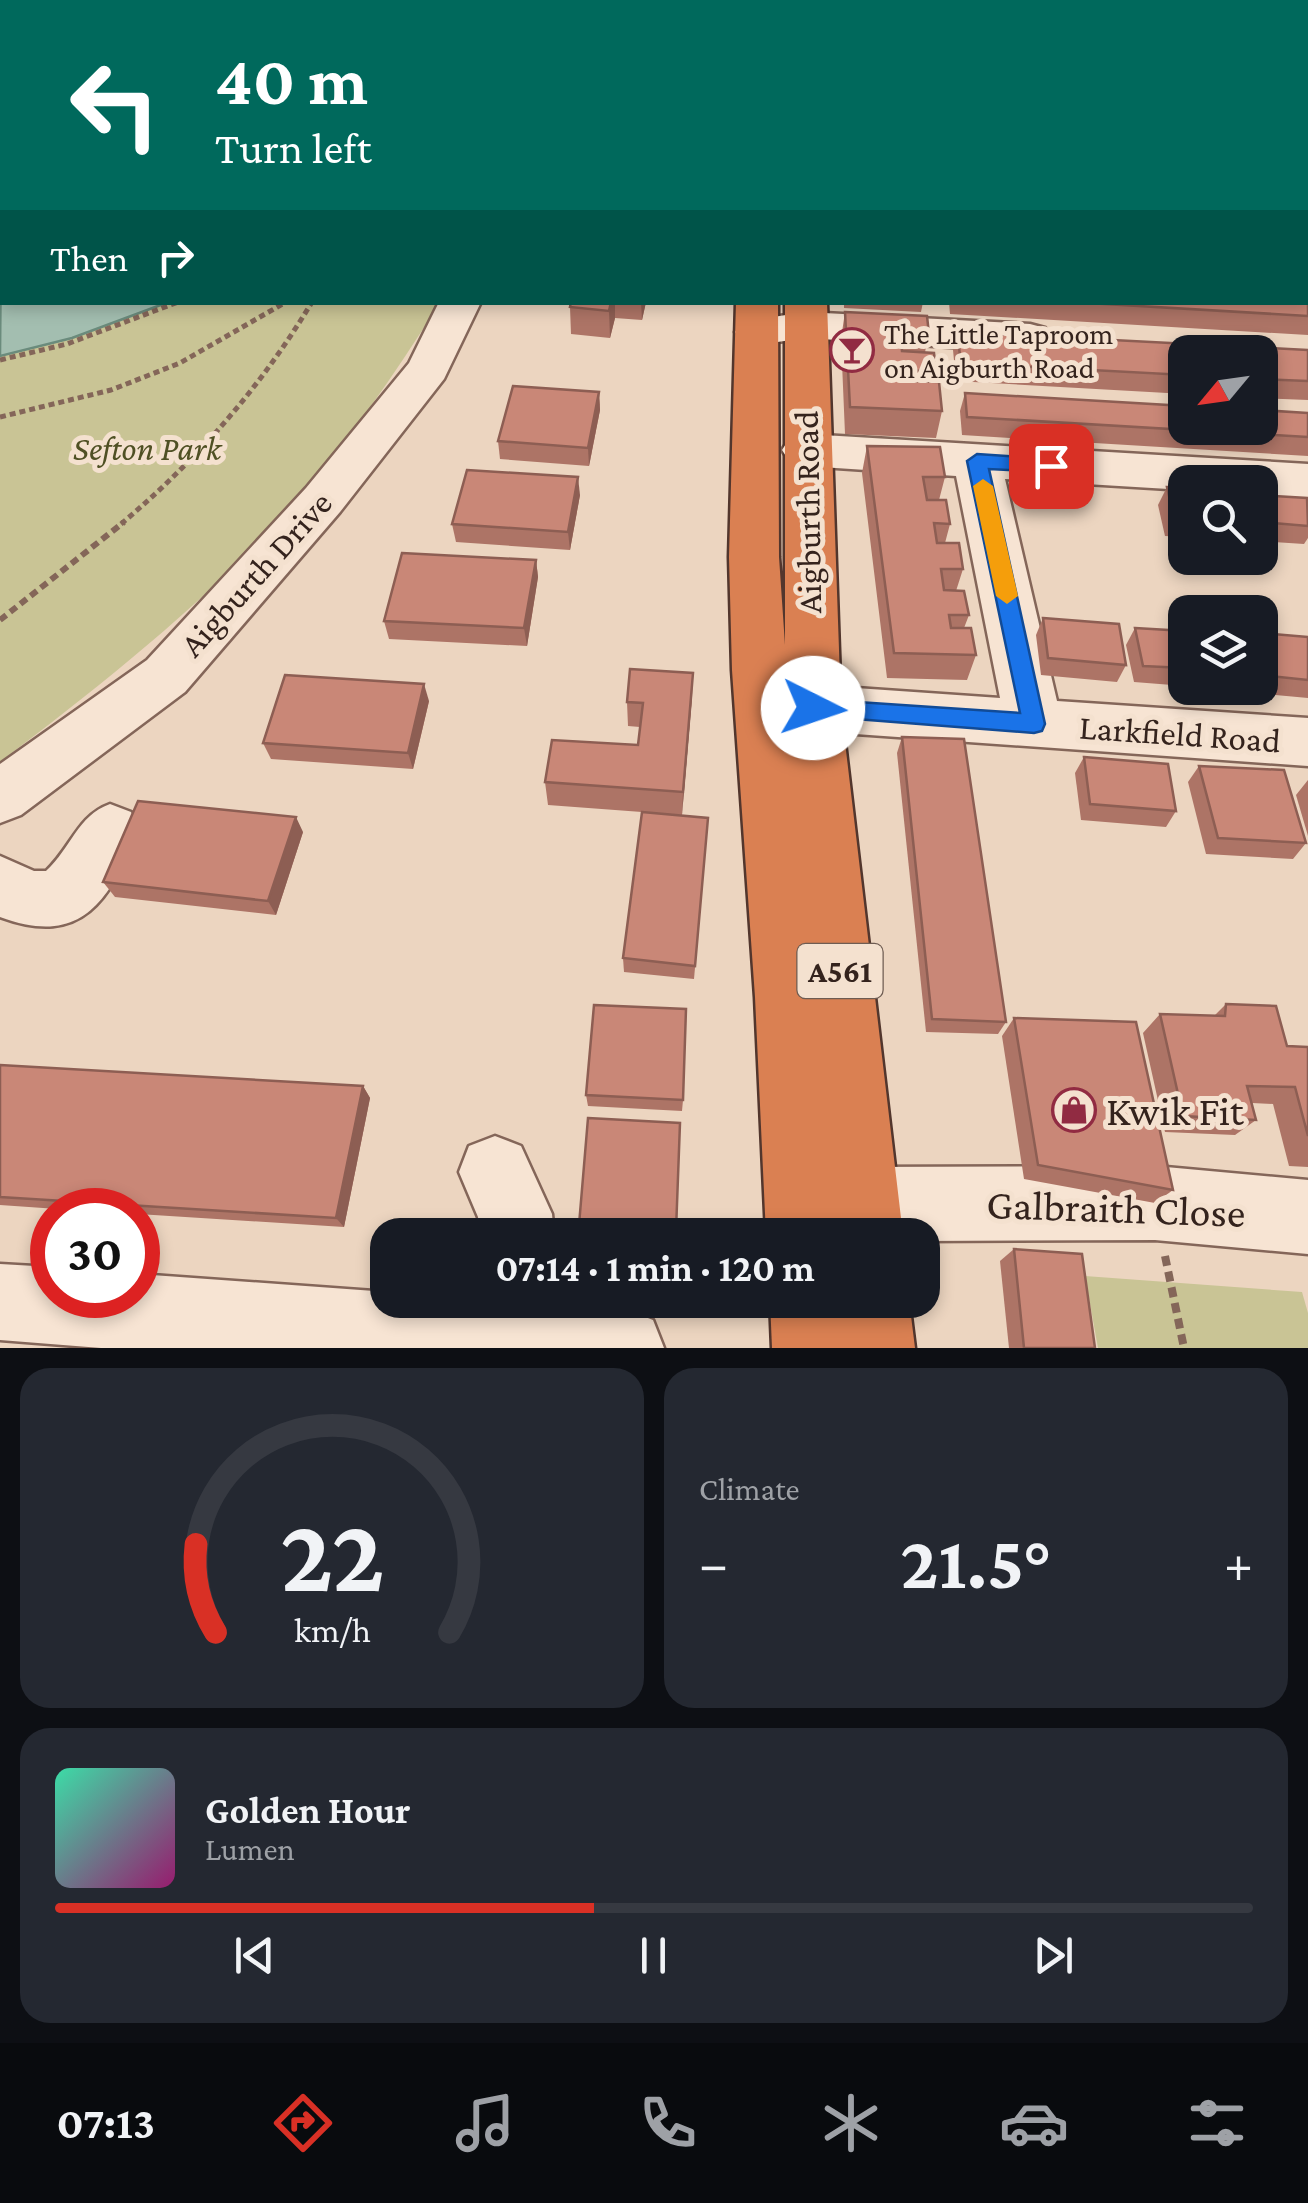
<!DOCTYPE html>
<meta charset="utf-8">
<style>
body{margin:0;font-family:"Crimson Pro",serif;background:#242831;color:#f1f3f6;height:100vh;display:flex;flex-direction:column;font-size:38px;white-space:nowrap}
*{box-sizing:border-box;margin:0}
p{font-size:32px;color:#9ea1a6}
.icon{flex:none;width:55px;height:55px;fill:none;stroke:currentColor;stroke-width:2;stroke-linecap:round;stroke-linejoin:round}
.map{position:relative;height:1348px;overflow:hidden}
.sheet{display:flex;flex-direction:column;gap:20px;padding:20px;background:#0d0f14;flex:1}
.sheet>*{flex:none}
.top-card{position:absolute;left:0px;top:0px;width:1310px;height:305px;box-shadow:0 5px 15px #0003;background:#00695c;color:#fff;overflow:hidden}
.needle{width:65px;rotate:241deg}
.fabs{position:absolute;left:1168px;top:335px;display:grid;gap:20px}
.fabs a{display:grid;place-items:center;width:110px;height:110px;border-radius:20px;background:#171b24;box-shadow:0 5px 15px #0003;font-size:50px}
.speed{position:absolute;left:30px;top:1188px;display:flex;gap:20px;font-size:50px;font-weight:700;text-align:center}
.speed>*{display:grid;place-content:center;width:130px;height:130px;border-radius:50%;background:#171b24;box-shadow:0 5px 15px #0003;line-height:1}
.speed .limit{border:15px solid #d22;background:#fff;color:#111}
.pin{position:absolute;display:grid;place-items:center;width:85px;height:85px;color:#fff;margin:-42px;border-radius:20px;box-shadow:0 5px 15px #0006}
.me{position:absolute;width:110px;margin:-55px;rotate:94deg;stroke-linejoin:round;filter:drop-shadow(0 0 8px #0008)}
.turn{display:flex;align-items:center;gap:35px;height:210px;padding:0 50px;font-size:45px}
.turn .icon{width:130px;height:130px;stroke-width:2.5}
.turn b{display:block;font-size:70px;line-height:85px}
.then{display:flex;align-items:center;height:95px;padding:0 50px;background:#0003;gap:20px;font-size:38px}
.big{font-size:75px;font-weight:700;line-height:1.1}
.sheet .widget{flex:1;display:flex;flex-direction:column;justify-content:center;gap:15px;min-width:0;padding:0 35px;border-radius:30px;background:#242831}
.sheet .dial{align-items:center;gap:0}
.dial svg{height:260px;overflow:visible;fill:none;stroke:#363941;stroke-width:7;stroke-linecap:round;text-anchor:middle}
.dial text{fill:#f1f3f6;stroke:none}
.song{display:flex;align-items:center;gap:30px}
.cover{width:120px;height:120px;border-radius:15px;background:linear-gradient(135deg,hsl(160 70% 55%),hsl(320 70% 35%))}
.played{height:10px;border-radius:5px;background:linear-gradient(90deg,#d93025 45%,#363941 45%)}
.keys{display:flex;justify-content:space-around;direction:ltr}
.heat{display:flex;justify-content:space-between;align-items:center;font-size:55px;direction:ltr}
.sheet .tiles{flex:1;display:grid;gap:20px;grid-template-columns:1fr 1fr}
.widget:last-child{grid-column:span 2}
.trip{position:absolute;left:370px;top:1218px;width:570px;height:100px;border-radius:30px;background:#171b24;box-shadow:0 5px 15px #0003;font-weight:700;line-height:100px;text-align:center}
.tab-bar{display:flex;height:160px;justify-content:space-around;align-items:center;background:#090b0e;color:#9ea1a6}
.tab-bar .icon{width:70px;height:70px}
.tab-bar .on{color:#d93025}
.tab-bar b{font-size:45px;color:#f1f3f6}
.map>svg:first-child{display:block}
.green{fill:#c9c495}
.water{fill:#a3beb0;stroke:#6a8b7c;stroke-width:2.5}
.lines{fill:none;stroke-linecap:round;stroke-linejoin:round}
.minor-casing{stroke:#846659;stroke-width:5}
.highway-casing{stroke:#52362d;stroke-width:5}
.path-far3{stroke:#846659;stroke-width:4;stroke-dasharray:5 4;stroke-linecap:butt}
.path-far2{stroke:#846659;stroke-width:5;stroke-dasharray:6 4;stroke-linecap:butt}
.path-far1{stroke:#846659;stroke-width:6;stroke-dasharray:8 5;stroke-linecap:butt}
.path{stroke:#846659;stroke-width:8;stroke-dasharray:10 6;stroke-linecap:butt}
.minor{fill:#f7e4d3;fill-rule:evenodd}
.highway{fill:#da8052;fill-rule:evenodd}
.wall{fill:#ad7466}
.shaded-wall{fill:#8d5e53}
.building{fill:#c98777;stroke:#8d5e53;stroke-width:2.5}
.route{fill:#1a73e8;stroke:#114b97;stroke-width:2.5}
.slow{fill:#f59e0b}
.labels{text-anchor:middle;dominant-baseline:central;stroke-width:10;stroke-linejoin:round;paint-order:stroke}
.far-poi-label{font-size:30px;fill:#34231d;stroke:#f4e1cf;text-anchor:start}
.shield{fill:#f4e1cf;stroke:#6e5c52;stroke-width:2.5}
.shield-label{font-size:32px;font-weight:bold;fill:#34231d}
.park-label{font-size:35px;font-style:italic;fill:#4f5024;stroke:#f4e1cf}
.street-label{font-size:35px;fill:#34231d;stroke:#f4e1cf}
.near-poi-label{font-size:42px;fill:#34231d;stroke:#f4e1cf;text-anchor:start}
.near-street-label{font-size:42px;fill:#34231d;stroke:#f4e1cf}
</style>
<div class="map">
<svg width="1308" height="1348" viewBox="0 0 1308 1348">
<rect width="100%" height="100%" fill="#ecd5c0"/>
<!-- green -->
<g class="green">
<path d="M0,0L387,2H2V302L440,303C387,385 331,469 261,540C181,622 91,693 0,762Z"/>
<path d="M1085,1276L1302,1292L1308,1313V1348H1098Z"/>
</g>
<!-- water -->
<path class="water" d="M2,143V302L166,303L72,338L0,356Z"/>
<g class="lines">
<!-- minor casing -->
<g class="minor-casing">
<g id="minor">
<path d="M388,0H420L422,2H390Z"/>
<path d="M695,0H728L729,1L697,2Z"/>
<path d="M793,0H825L826,2H795Z"/>
<path d="M439,302H481L444,379L340,512L185,692L21,815L0,823V764L147,660L306,488L409,363Z"/>
<path d="M805,312L1030,324L1045,328L1052,338L1045,348L1030,352L805,338L757,345L742,342L735,332L742,322Z"/>
<path d="M806,434L1308,464V498L1260,495V482H1185V490L1005,479L1057,701L1308,718V766L813,731L793,724L785,708L793,692L813,685L1000,698L956,476L806,466L789,461L782,450L789,439Z"/>
<path d="M110,804L131,812L140,831C108,899 84,948 0,917V856L34,871H46C72,847 77,816 110,804Z"/>
<path d="M495,1136L521,1146L552,1214L554,1235H480L478,1217L459,1172L469,1146Z"/>
<path d="M1155,1166L1308,1180V1254L1155,1240L922,1241V1235H849L837,1230L826,1204L837,1178L863,1167Z"/>
<path d="M0,1264L52,1267V1295H138V1274L388,1292V1300C465,1300 583,1291 653,1320L664,1348H101L0,1340Z"/>
</g>
</g>
<!-- highway casing -->
<g class="highway-casing">
<g id="highway">
<path d="M724,0H756L757,2H726Z"/>
<path d="M736,302H778L779,557L785,645V302H827L841,708L903,1235H766L755,997L732,670L729,557Z"/>
<path d="M770,1300H909L915,1348H772Z"/>
</g>
</g>
<!-- path-far3 -->
<g class="path-far3">
<path d="M125,0L134,2"/>
<path d="M51,2L60,0"/>
</g>
<!-- path-far2 -->
<g class="path-far2">
<path d="M0,360L67,344L178,302"/>
<path d="M0,417L111,390L180,363L286,302"/>
<path d="M121,524C197,460 261,387 312,302"/>
</g>
<!-- path-far1 -->
<path class="path-far1" d="M0,620L124,522"/>
<!-- path -->
<path class="path" d="M1165,1256L1184,1348"/>
<!-- minor -->
<use href="#minor" class="minor"/>
<!-- highway -->
<use href="#highway" class="highway"/>
</g>
<!-- wall -->
<g class="wall">
<path d="M773,0H789L788,2H773Z"/>
<path d="M1170,0H1269L1268,2H1171Z"/>
<path d="M1308,289V335L950,314L949,302H1308Z"/>
<path d="M571,302H646L642,320L615,318L610,338L571,334L570,307Z"/>
<path d="M844,302H923L921,312L844,308Z"/>
<path d="M845,312L929,334L925,352L936,372L934,382L942,411L936,438L845,434L841,339Z"/>
<path d="M957,332L1308,350V400L1260,398V352H1185V394L956,381L953,350Z"/>
<path d="M599,392L600,410L589,466L500,459L498,441Z"/>
<path d="M965,393L1308,413V456L962,435L960,411Z"/>
<path d="M867,446L945,477L939,500L950,524L945,543L963,569L956,591L969,615L964,628L976,655L967,680L887,678L862,473Z"/>
<path d="M1167,487L1185,488V537L1165,536L1158,505Z"/>
<path d="M580,495L570,550L456,542L452,524Z"/>
<path d="M1260,495L1308,502V538L1304,544L1260,541Z"/>
<path d="M536,560L538,577L527,646L389,639L384,621Z"/>
<path d="M1043,618L1126,665L1117,682L1041,675L1036,635Z"/>
<path d="M1135,628L1185,631V686L1134,682L1126,645Z"/>
<path d="M1260,633L1308,637V698L1231,691L1230,688H1260Z"/>
<path d="M692,697L682,815L548,805L545,782L638,745L640,727L628,726L627,702Z"/>
<path d="M429,701L413,769L271,759L263,743Z"/>
<path d="M902,737L1006,1022L998,1034L926,1032L897,753Z"/>
<path d="M1084,757L1176,811L1166,827L1081,820L1075,773Z"/>
<path d="M1199,766L1306,843L1293,859L1206,854L1188,782Z"/>
<path d="M1308,780V836L1296,795Z"/>
<path d="M708,818L694,979L624,972L623,958Z"/>
<path d="M303,832L276,915L115,897L103,882Z"/>
<path d="M1226,1004L1287,1046L1308,1047V1167L1289,1166L1273,1104L1252,1103L1256,1120L1235,1135L1165,1132L1143,1033L1160,1014L1214,1016Z"/>
<path d="M1014,1018L1173,1190L1155,1203L1024,1179L1002,1036Z"/>
<path d="M0,1065L363,1086L370,1098L344,1227L138,1214V1210H72L0,1205Z"/>
<path d="M586,1095L683,1100L682,1111L588,1106Z"/>
<path d="M680,1123L676,1235L580,1234L579,1225Z"/>
<path d="M1014,1249L1095,1348H1009L1000,1261Z"/>
</g>
<!-- shaded-wall -->
<g class="shaded-wall">
<path d="M611,302H615V318L610,338L609,311Z"/>
<path d="M641,302H646L642,320Z"/>
<path d="M599,392L600,410L589,466L588,448Z"/>
<path d="M578,477L580,495L570,550L568,532Z"/>
<path d="M536,560L538,577L527,646L524,628Z"/>
<path d="M693,673L692,697L682,815L683,792Z"/>
<path d="M424,684L429,701L413,769L408,753Z"/>
<path d="M296,817L303,832L276,915L268,901Z"/>
<path d="M363,1086L370,1098L344,1227L336,1218Z"/>
</g>
<!-- building -->
<g class="building">
<path d="M1308,289V316L1071,302H1308Z"/>
<path d="M571,302H611L609,311L570,307Z"/>
<path d="M845,312L927,316L929,334L900,333L902,351L934,353L936,372L906,370L907,381L939,382L942,411L850,407Z"/>
<path d="M957,332L1308,350V381L1260,379V352H1185V375L961,363Z"/>
<path d="M513,386L599,392L588,448L498,441Z"/>
<path d="M965,393L1185,406V428H1260V410L1308,413V437L967,417Z"/>
<path d="M867,446L940,447L945,477H923L927,500H946L950,524L934,523L937,543H959L963,569H941L944,590L964,591L969,615H949L951,628H971L976,655L894,653Z"/>
<path d="M467,470L578,477L568,532L452,524Z"/>
<path d="M1167,487L1185,488V518H1174Z"/>
<path d="M1260,495L1307,498L1308,526L1260,522Z"/>
<path d="M402,553L536,560L524,628L384,621Z"/>
<path d="M1043,618L1119,624L1126,665L1048,658Z"/>
<path d="M1135,628L1185,631V668L1143,666Z"/>
<path d="M1260,633L1308,637V680L1260,675Z"/>
<path d="M630,669L693,673L683,792L545,782L552,740L638,745L643,703L627,702Z"/>
<path d="M285,675L424,684L408,753L263,743Z"/>
<path d="M902,737L964,739L1006,1022L932,1019Z"/>
<path d="M1084,757L1168,764L1176,811L1090,804Z"/>
<path d="M1199,766L1284,770L1306,843L1218,838Z"/>
<path d="M138,801L296,817L268,901L103,882Z"/>
<path d="M642,812L708,818L695,966L623,958Z"/>
<path d="M1226,1004L1276,1006L1287,1046L1308,1047V1136L1295,1087L1247,1086L1256,1120L1183,1116L1160,1014L1225,1016Z"/>
<path d="M594,1005L686,1009L683,1100L586,1095Z"/>
<path d="M1014,1018L1136,1022L1173,1190L1038,1165Z"/>
<path d="M0,1065L363,1086L336,1218L0,1197Z"/>
<path d="M588,1118L680,1123L676,1231L579,1225Z"/>
<path d="M1014,1249L1082,1254L1095,1348H1024Z"/>
</g>
<!-- route -->
<path class="route" d="M977,454L1051,459L1061,466L1051,472L989,469L1045,724L1042,731L1034,733L805,715L801,708L805,701L813,699L1020,713L967,461Z"/>
<!-- slow -->
<path class="slow" d="M983,479L993,486L1018,596L1007,604L996,596L973,486Z"/>
<!-- icons -->
<defs>
<g id="bar-ring" transform="scale(2.25)"><circle r="9.5" fill="#f4e1cf" stroke="#912b42" stroke-width="1.5"/><path d="M-6-5H6L.8 .8V4.5H3.5V6h-7V4.5H-.8V.8Z" fill="#912b42"/></g>
<g id="shop-ring" transform="scale(2.25)"><circle r="9.5" fill="#f4e1cf" stroke="#912b42" stroke-width="1.5"/><path d="M-5-2.5h2.3a2.7 3.5 0 0 1 5.4 0H5L5.5 6h-11ZM-1.5-2.5h3a1.5 2.3 0 0 0-3 0Z" fill="#912b42"/></g>
</defs>
<g fill-rule="evenodd">
<use href="#bar-ring" x="852" y="350"/>
<use href="#shop-ring" x="1074" y="1110"/>
</g>
<g class="labels">
<!-- far-poi labels -->
<g class="far-poi-label">
<text x="884" y="333">The Little Taproom<tspan x="884" dy="34">on Aigburth Road</tspan></text>
</g>
<!-- shield labels -->
<rect class="shield" x="797.5" y="944" width="85" height="54" rx="8"/>
<g class="shield-label">
<text x="840" y="971">A561</text>
</g>
<!-- park labels -->
<g class="park-label">
<text x="147" y="448">Sefton Park</text>
</g>
<!-- street labels -->
<g class="street-label">
<text transform="translate(808 512) rotate(-91)">Aigburth Road</text>
<text transform="translate(256 574) rotate(-48)">Aigburth Drive</text>
<text transform="translate(1180 734) rotate(4)">Larkfield Road</text>
</g>
<!-- near-poi labels -->
<g class="near-poi-label">
<text x="1106" y="1110">Kwik Fit</text>
</g>
<!-- near-street labels -->
<g class="near-street-label">
<text transform="translate(1116 1208) rotate(2)">Galbraith Close</text>
</g>
</g>
</svg>
<div class="fabs">
<a><svg class="needle" viewBox="-14 -14 28 28"><path d="M0-13l5 13h-10z" fill="#e53935"/><path d="M0 13l5-13h-10z" fill="#9ea1a6"/></svg></a>
<a><svg class="icon" aria-label="search" viewBox="0 0 24 24"><circle cx="10" cy="10" r="6"/><path d="M15 15l6 6"/></svg></a>
<a><svg class="icon" aria-label="layers" viewBox="0 0 24 24"><path d="M12 4l9 5-9 5-9-5zM3 14l9 5 9-5"/></svg></a>
</div>
<div class="speed"><div class="limit">30</div></div>
<div class="pin" style="left:1051px;top:466px;background:#d93025"><svg class="icon" aria-label="arrive" viewBox="0 0 24 24"><path d="M6 21V4h12l-3 4 3 4H6"/></svg></div>
<svg class="me" style="left:813px;top:708px" viewBox="-20 -20 40 40"><circle r="19" fill="#fff"/><path d="M0-13L10 11 0 6-10 11z" fill="#1a73e8"/></svg>
<div class="trip">07:14 · 1 min · 120 m</div>
<div class="top-card">
<div class="turn"><svg class="icon" aria-label="left" viewBox="0 0 24 24"><path d="M17 20v-9H6M10 6l-5 5 5 5"/></svg><div><b>40 m</b>Turn left</div></div>
<div class="then">Then<svg class="icon" aria-label="right" viewBox="0 0 24 24"><path d="M7 20v-9h11M14 6l5 5-5 5"/></svg></div>
</div>
</div>
<section class="sheet">
<div class="tiles">
<div class="widget dial"><svg viewBox="0 0 100 80">
<path d="M14 69A42 42 0 1 1 86 69"/>
<path d="M14 69A42 42 0 0 1 8 42" stroke="#d93025"/>
<text x="50" y="56" font-size="32" font-weight="700">22</text>
<text x="50" y="72" font-size="11">km/h</text>
</svg></div>
<div class="widget"><p>Climate</p>
<div class="heat"><a>−</a><b class="big">21.5°</b><a>+</a></div>
</div>
<div class="widget">
<div class="song"><i class="cover"></i><div><b>Golden Hour</b><p>Lumen</p></div></div>
<div class="played"></div>
<div class="keys"><svg class="icon" aria-label="previous" viewBox="0 0 24 24"><path d="M18 5L8 12l10 7zM5 5v14"/></svg><svg class="icon" aria-label="pause" viewBox="0 0 24 24"><path d="M8 5v14M16 5v14"/></svg><svg class="icon" aria-label="next" viewBox="0 0 24 24"><path d="M6 5l10 7-10 7zM19 5v14"/></svg></div>
</div>
</div>
</section>
<nav class="tab-bar">
<b>07:13</b>
<svg class="icon on" aria-label="directions" viewBox="0 0 24 24"><path d="M12 3l9 9-9 9-9-9zM9 14v-3h6M13 9l2 2-2 2"/></svg>
<svg class="icon" aria-label="music" viewBox="0 0 24 24"><path d="M9 18V5l10-2v13"/><circle cx="6" cy="18" r="3"/><circle cx="16" cy="16" r="3"/></svg>
<svg class="icon" aria-label="phone" viewBox="0 0 24 24"><path d="M5 4h4l2 5-3 2q2 4 5 5l2-3 5 2v4C11 20 4 13 5 4z"/></svg>
<svg class="icon" aria-label="climate" viewBox="0 0 24 24"><path d="M12 3v18M4 7l16 10M4 17L20 7"/></svg>
<svg class="icon" aria-label="car" viewBox="0 0 24 24"><path d="M5 17H2v-5l4-1 3-4h7l3 4 3 1v5h-3M9 17h6M6 11h13"/><circle cx="7" cy="17" r="2"/><circle cx="17" cy="17" r="2"/></svg>
<svg class="icon" aria-label="filters" viewBox="0 0 24 24"><path d="M4 7h16M4 17h16"/><circle cx="9" cy="7" r="2"/><circle cx="15" cy="17" r="2"/></svg>
</nav>
